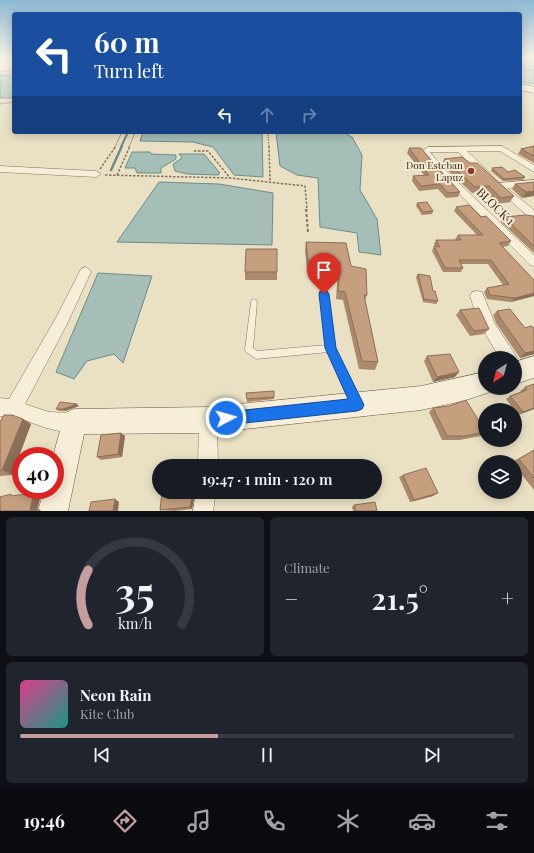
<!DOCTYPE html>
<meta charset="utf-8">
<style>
body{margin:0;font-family:"Playfair Display",serif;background:#20242c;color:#f1f3f6;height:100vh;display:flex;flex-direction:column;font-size:15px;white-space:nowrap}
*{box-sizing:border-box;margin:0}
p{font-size:13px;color:#9ea1a6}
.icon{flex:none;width:22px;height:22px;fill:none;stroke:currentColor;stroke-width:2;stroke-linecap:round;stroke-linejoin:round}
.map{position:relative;height:511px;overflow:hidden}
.panel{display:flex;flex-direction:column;gap:6px;padding:6px;background:#0d0f14;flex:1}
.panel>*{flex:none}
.guide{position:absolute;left:12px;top:12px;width:510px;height:122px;border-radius:4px;box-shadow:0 2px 10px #0003;background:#1a4fa0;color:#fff;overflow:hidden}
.needle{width:26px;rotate:216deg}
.tools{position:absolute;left:478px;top:351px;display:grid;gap:8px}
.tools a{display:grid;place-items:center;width:44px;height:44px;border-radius:50%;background:#171b24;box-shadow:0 2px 10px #0003;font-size:20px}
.speed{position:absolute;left:12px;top:447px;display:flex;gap:8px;font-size:20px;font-weight:700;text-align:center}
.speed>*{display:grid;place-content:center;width:52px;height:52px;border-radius:50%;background:#171b24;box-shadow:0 2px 10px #0003;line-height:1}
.speed .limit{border:6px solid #d22;background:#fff;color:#111}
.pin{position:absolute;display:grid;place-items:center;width:34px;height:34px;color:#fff;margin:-41px -17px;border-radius:50% 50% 50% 0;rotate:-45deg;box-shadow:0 0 4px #0007}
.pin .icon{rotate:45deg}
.me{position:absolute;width:44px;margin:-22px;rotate:84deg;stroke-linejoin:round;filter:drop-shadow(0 0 3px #0008)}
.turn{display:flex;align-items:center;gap:14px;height:84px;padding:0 16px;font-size:18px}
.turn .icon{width:52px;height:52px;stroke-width:2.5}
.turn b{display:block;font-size:28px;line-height:34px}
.lanes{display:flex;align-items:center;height:38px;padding:0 16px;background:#0003;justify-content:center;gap:20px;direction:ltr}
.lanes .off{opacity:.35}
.big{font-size:30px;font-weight:600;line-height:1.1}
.panel .card{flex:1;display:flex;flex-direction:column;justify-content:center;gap:6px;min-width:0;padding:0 14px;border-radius:6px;background:#20242c}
.panel .dial{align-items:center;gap:0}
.dial svg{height:104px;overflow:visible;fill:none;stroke:#363941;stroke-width:7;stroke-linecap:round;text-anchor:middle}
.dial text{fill:#f1f3f6;stroke:none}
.song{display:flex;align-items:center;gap:12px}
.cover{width:48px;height:48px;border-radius:6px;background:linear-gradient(135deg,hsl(330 70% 55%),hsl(170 70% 35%))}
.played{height:4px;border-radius:2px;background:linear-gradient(90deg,#c49e9e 40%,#363941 40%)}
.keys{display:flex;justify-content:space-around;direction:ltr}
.heat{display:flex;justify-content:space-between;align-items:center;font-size:22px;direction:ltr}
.panel .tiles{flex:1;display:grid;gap:6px;grid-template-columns:1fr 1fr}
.card:last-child{grid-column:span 2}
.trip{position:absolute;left:152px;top:459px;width:230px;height:40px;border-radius:20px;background:#171b24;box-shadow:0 2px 10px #0003;font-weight:600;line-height:40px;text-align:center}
.tab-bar{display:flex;height:64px;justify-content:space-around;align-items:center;background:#090b0e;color:#9ea1a6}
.tab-bar .icon{width:28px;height:28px}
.tab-bar .active{color:#c49e9e}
.tab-bar b{font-size:18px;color:#f1f3f6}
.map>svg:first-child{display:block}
.water{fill:#a6beb8;stroke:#6e8c86}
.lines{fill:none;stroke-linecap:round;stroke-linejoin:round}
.stream-far1{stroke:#6e8c86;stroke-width:2}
.stream{stroke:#6e8c86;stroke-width:2.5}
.ferry{stroke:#305453;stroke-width:1;stroke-dasharray:2.5 2;stroke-linecap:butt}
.lane-casing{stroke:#84745d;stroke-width:1}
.street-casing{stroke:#84745d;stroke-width:1}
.secondary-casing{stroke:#665540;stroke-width:1}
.path-far2{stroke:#84745d;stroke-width:1;stroke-dasharray:1.5 1;stroke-linecap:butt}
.path-far1{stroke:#84745d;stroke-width:1.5;stroke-dasharray:2.5 1.5;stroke-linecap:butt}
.path{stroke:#84745d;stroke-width:2;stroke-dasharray:3 2;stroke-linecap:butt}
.lane{fill:#f6eed8;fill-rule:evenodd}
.street{fill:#f6eed8;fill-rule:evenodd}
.secondary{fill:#f6eed8;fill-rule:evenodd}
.wall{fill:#aa896c}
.shaded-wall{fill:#8b6f58}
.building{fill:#c69f7e;stroke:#8b6f58}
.route{fill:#1a73e8;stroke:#114b97}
.poi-dot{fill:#8e3632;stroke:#f3ebd4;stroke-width:1.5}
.labels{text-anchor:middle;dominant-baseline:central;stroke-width:4;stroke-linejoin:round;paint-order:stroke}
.far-poi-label{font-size:10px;fill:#352b1f;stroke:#f3ebd4;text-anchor:end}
.street-label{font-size:12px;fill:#352b1f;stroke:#f3ebd4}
</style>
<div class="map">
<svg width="534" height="511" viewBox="0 0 534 511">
<rect width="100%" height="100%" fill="#eae1c5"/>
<!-- water -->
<g class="water">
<path d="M520,58H534V84L520,82Z"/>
<path d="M14,75V98H0V76Z"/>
<path d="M143,132H262L263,177L234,175L213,147L193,142L140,141Z"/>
<path d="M276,132H343L352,137L362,155L360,190L377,219L381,255L359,252L357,233L320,227L318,178L297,175L280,166Z"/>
<path d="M132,152H150L151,154L176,155V159L161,168V173H137L135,168H125Z"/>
<path d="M179,154H204L220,173L218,175L187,174L175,171L173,164L182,158Z"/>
<path d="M159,182L219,184L273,193L272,245L117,242Z"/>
<path d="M98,273L152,276L123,363L114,354L87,361L74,379L56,372Z"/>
</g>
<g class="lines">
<!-- stream-far1 -->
<path class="stream-far1" d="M121,147L128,132"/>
<!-- stream -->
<path class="stream" d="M111,170L122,146"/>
<!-- ferry -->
<g class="ferry">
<path d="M527,58L534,59"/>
<path d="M520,61L534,63"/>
<path d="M520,65L534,67"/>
<path d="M520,69L534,71"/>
</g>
<!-- lane casing -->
<g class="lane-casing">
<path id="lane" d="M324,291L326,292L327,294L335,348L359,400L358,403L355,404L352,403L329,352L256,359L246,352L245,350L251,302L252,300L254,299L256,300L257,302L253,348L257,351L327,345L321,294L322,292Z"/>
</g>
<!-- street casing -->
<g class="street-casing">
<g id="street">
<path d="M502,146L534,165V172L500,151H467L489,172L491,174L486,177L483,176L458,152H430L442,167L534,255V266L530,265L436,171L421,152L428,147Z"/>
<path d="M0,166L96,171L101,174L96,177L0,172Z"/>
<path d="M534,180V186L507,188L534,210V219L530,218L494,186L499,183Z"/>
<path d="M85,267L89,269L91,272L67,324L25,404L49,412L74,413L80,416L83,422L80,428C56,438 35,421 13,417C9,416 4,416 0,416V398L9,399L57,316L81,269Z"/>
<path d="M477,291L482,292L495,324L514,353L517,358L515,362V358H500C487,338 477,319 470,296L472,292Z"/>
<path d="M208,411L214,414L217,420L218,466H198L199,420L202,414Z"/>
<path d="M196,492H216L213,511H193Z"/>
</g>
</g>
<!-- secondary casing -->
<g class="secondary-casing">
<g id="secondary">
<path d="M520,84L534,87V93L520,90Z"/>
<path d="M534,356V378L515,384V362Z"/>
<path d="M485,372V388H495L493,391L463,401L421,410L208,433L84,434L68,511H38L44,490H55V456H53L65,413L74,409L208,407L421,386Z"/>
</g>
</g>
<!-- path-far2 -->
<g class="path-far2">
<path d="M0,72L14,70"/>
<path d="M0,75L14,73"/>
<path d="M0,104L14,102"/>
<path d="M268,132L269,147"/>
<path d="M115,147L122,132"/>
<path d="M129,147L135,132"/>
</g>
<!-- path-far1 -->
<g class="path-far1">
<path d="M269,146L270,182"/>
<path d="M194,151H208L230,178"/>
<path d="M100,169L116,146"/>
<path d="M105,175L230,178L305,186L307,210"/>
<path d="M117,175L130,146"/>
</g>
<!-- path -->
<path class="path" d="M306,209L308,232"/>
<!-- lane -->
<use href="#lane" class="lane"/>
<!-- street -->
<use href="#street" class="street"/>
<!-- secondary -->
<use href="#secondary" class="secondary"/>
</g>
<!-- wall -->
<g class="wall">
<path d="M534,146V163L518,154L521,149Z"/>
<path d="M409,148L437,167L460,192L458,197L446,198L438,189L419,191L412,181L413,176L424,175L407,153Z"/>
<path d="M444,159L470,163L514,196L510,202L497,204L485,192L472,193L442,165Z"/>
<path d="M492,168L508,172L525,177L523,180L503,181L491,171Z"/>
<path d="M534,182L522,198L512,189L515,184Z"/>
<path d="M417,203L433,211L432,214L422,215L416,206Z"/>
<path d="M456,207L481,217L511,241L508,246L502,247L534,280V296L511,302L487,299L484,292L487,288L503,285L488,264H461L463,268L461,272H443L432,251L434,246L435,247L434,244L436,240H456L455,239L458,235H477L454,211Z"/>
<path d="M534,216V253L501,222L504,217Z"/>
<path d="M306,242L351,266L367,295L365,300L378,362L375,370L359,369L343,300L336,299L338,270H307L305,251Z"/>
<rect x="245" y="272" width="32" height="8"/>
<path d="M418,274L433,291L438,301L436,304L423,302L416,277Z"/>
<path d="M460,310L489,329L484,334L470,336L456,315Z"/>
<path d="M497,311L534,354L520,358L496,323L493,315Z"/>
<path d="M427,356L455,377L433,382L424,361Z"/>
<path d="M534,384V409L518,415L515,412V410H514L506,399L510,396L521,392L520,391L525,387Z"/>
<path d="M246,393L274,397V399L247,402Z"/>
<path d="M79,406L65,411H59L56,409Z"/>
<path d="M449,406L485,432L480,436L460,440H442L429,412L433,408Z"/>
<path d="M23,419L31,424L12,475L0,476V422Z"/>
<path d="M121,433L125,436L122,457L101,460L97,457Z"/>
<path d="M534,450V490L515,466V462H512Z"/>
<path d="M403,475L433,496L410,502L399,477Z"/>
<path d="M195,492L192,509L175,511L160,510Z"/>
<path d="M354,505L377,511H353L352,507Z"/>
</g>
<!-- shaded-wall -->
<g class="shaded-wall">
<path d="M534,191V196L522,198L526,192Z"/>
<path d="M534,293V296L511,302L515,298Z"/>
<path d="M534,351V354L520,358L525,353Z"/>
<path d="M459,372L455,377L433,382L437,377Z"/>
<path d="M77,404L79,406L65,411L63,409Z"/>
<path d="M534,408V409L518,415L523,412Z"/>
<path d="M23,419L31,424L12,475L2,470Z"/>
<path d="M121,433L125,436L122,457L118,454Z"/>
<path d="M193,492H195L192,509L190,507Z"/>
<path d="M34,493L41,495L37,511L30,510Z"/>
<path d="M438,493L433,496L410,502L414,500Z"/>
<path d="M115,499L119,502L118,511H113Z"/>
</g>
<!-- building -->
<g class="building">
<path d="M534,146V156L521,149Z"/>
<path d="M409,148H421L437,167L460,192L448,193L440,184L421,186L413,176L429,175Z"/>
<path d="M462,157L470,163H477L514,196L501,198L489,186L475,187L444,159Z"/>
<path d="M502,167L508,172L515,170L525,177L504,179L492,168Z"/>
<path d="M534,182V191L526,192L515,184Z"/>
<path d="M427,202L433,211L423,212L417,203Z"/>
<path d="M469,205L481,217L486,216L511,241L499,243L534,280V293L515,298L490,295L487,288L509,284L491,260H459L463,268H445L434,246L440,247L436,240H461L458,235H483L456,207Z"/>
<path d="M526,215L533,216H534V246L504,217Z"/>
<path d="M306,242L346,243L351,266L366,269L367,295H364L378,362L362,361L345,292L338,291L340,262L308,261Z"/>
<path d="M246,249H277V272H245Z"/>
<path d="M418,274L430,276L433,291H435L438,301L424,299Z"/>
<path d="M479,308L489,329L474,331L460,310Z"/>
<path d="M510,309L525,328L531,326L534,328V351L525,353L501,319L497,311Z"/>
<path d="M450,354L459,372L437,377L427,356Z"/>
<path d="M534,384V408L523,412L510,396L527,390L525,387Z"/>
<path d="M274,391V397L247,399L246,393Z"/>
<path d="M466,400L485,431V432L465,436H447L433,408L449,406Z"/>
<path d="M60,402L77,404L63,409H56Z"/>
<path d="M4,415H12L23,419L2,470L0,471V422Z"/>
<path d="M121,433L118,454L97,457L101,435Z"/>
<path d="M534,450V478L519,459Z"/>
<path d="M194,463V466H169Z"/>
<path d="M426,468L438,493L414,500L403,475Z"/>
<path d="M162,492H193L190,507L160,510Z"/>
<path d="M34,493L30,510H40V511H0V497L11,494V496Z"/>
<path d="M115,499L113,511H89L91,502Z"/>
<path d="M375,502L377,511H356L354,505Z"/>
</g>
<!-- sky -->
<linearGradient id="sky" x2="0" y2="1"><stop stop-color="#8db8d5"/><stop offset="0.45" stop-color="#f6f2e5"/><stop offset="1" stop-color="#f6f2e5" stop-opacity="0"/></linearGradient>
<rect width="534" height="130" fill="url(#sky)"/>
<!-- route -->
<path class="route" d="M324,290L327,291L329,294L336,348L364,405L362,409L357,411L226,425L221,423L219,418L221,414L226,412L348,399L325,348L319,294L320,291Z"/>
<!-- markers -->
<circle class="poi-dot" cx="471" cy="171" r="4"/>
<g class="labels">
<!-- far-poi labels -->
<g class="far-poi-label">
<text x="463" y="165">Don Esteban<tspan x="463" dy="12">Lapuz</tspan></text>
</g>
<!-- street labels -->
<g class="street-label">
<text transform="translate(496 206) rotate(44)">BLOCK 1</text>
</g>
</g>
</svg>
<div class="tools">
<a><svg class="needle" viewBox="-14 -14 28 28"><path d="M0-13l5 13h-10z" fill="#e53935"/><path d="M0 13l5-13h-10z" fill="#9ea1a6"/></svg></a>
<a><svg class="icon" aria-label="sound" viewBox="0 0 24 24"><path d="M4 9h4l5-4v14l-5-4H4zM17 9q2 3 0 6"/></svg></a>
<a><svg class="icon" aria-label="layers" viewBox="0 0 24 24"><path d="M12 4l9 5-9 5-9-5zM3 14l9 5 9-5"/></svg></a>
</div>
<div class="speed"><div class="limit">40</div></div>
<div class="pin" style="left:324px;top:294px;background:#d93025"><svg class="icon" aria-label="arrive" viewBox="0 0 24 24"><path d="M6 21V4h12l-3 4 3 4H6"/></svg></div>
<svg class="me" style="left:226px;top:418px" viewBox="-20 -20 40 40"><circle r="17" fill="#1a73e8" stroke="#fff" stroke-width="3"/><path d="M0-11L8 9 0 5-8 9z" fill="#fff"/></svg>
<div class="trip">19:47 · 1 min · 120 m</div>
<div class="guide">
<div class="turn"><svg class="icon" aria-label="left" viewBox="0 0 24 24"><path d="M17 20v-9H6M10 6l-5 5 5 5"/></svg><div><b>60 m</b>Turn left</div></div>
<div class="lanes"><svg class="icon" aria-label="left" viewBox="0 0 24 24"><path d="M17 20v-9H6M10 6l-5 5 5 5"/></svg><svg class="icon off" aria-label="ahead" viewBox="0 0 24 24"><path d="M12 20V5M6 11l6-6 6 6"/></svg><svg class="icon off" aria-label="right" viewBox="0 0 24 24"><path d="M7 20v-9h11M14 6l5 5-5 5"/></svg></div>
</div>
</div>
<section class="panel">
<div class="tiles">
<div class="card dial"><svg viewBox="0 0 100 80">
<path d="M14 69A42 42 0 1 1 86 69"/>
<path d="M14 69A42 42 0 0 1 14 27" stroke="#c49e9e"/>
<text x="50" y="56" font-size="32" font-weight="700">35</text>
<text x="50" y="72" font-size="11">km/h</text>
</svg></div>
<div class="card"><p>Climate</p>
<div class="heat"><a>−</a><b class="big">21.5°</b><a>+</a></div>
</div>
<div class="card">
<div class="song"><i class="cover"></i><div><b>Neon Rain</b><p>Kite Club</p></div></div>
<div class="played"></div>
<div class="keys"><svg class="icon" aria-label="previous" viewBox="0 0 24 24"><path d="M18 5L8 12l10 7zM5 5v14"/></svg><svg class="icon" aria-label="pause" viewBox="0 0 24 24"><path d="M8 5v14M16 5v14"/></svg><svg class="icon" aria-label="next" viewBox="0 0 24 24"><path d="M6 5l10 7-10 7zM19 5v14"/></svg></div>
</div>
</div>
</section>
<nav class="tab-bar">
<b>19:46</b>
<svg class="icon active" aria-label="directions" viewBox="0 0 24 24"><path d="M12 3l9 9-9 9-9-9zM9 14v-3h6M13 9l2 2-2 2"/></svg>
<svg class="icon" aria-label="music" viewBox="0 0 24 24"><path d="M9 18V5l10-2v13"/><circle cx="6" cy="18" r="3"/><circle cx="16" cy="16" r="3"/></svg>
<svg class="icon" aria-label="phone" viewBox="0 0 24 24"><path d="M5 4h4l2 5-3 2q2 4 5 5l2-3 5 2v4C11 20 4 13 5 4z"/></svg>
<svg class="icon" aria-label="climate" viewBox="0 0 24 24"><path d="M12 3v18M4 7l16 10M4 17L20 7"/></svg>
<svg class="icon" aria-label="car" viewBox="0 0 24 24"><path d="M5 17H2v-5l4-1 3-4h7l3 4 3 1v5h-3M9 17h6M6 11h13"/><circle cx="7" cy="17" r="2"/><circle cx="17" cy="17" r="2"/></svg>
<svg class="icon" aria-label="filters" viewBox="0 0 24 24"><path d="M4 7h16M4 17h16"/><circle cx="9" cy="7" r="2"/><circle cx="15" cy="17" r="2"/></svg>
</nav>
